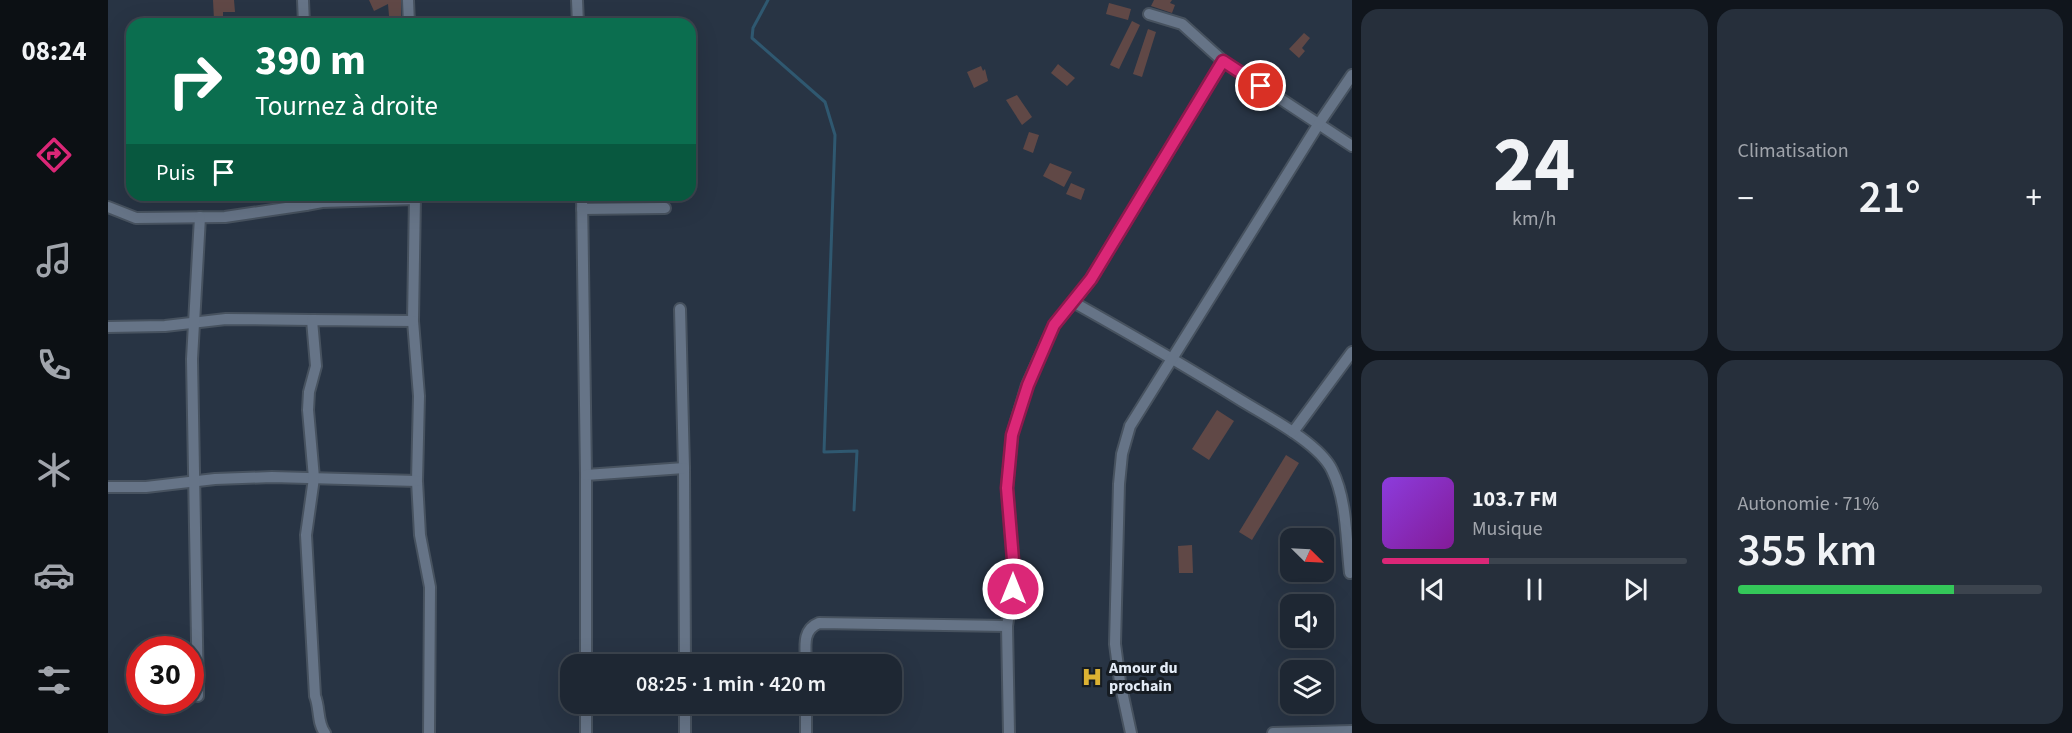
<!DOCTYPE html>
<html lang="fr">
<meta charset="utf-8">
<style>
body{margin:0;font-family:"Source Sans 3",sans-serif;background:#262f3b;color:#f1f3f6;height:100vh;display:flex;flex-direction:column;font-size:22px;white-space:nowrap}
*{box-sizing:border-box;margin:0}
p{font-size:20px;color:#a1a5ac}
.icon{flex:none;width:33px;height:33px;fill:none;stroke:currentColor;stroke-width:2;stroke-linecap:round;stroke-linejoin:round}
.map{position:relative;flex:1;overflow:hidden}
.panel{display:flex;flex-direction:column;gap:9px;padding:9px;background:#10151c;width:720px}
.panel>*{flex:none}
.banner{position:absolute;left:18px;top:18px;width:570px;height:183px;border-radius:18px;box-shadow:0 6px 24px #0002,0 0 0 2px #3c444e;background:#0b6e4f;color:#fff;overflow:hidden}
.needle{width:39px;rotate:114deg}
.buttons{position:absolute;left:1172px;top:528px;display:grid;gap:12px}
.buttons a{display:grid;place-items:center;width:54px;height:54px;border-radius:12px;background:#1e2733;box-shadow:0 6px 24px #0002,0 0 0 2px #3c444e;font-size:30px}
.speed{position:absolute;left:18px;top:636px;display:flex;gap:12px;font-size:30px;font-weight:700;text-align:center}
.speed>*{display:grid;place-content:center;width:78px;height:78px;border-radius:50%;background:#1e2733;box-shadow:0 6px 24px #0002,0 0 0 2px #3c444e;line-height:1}
.speed .limit{border:9px solid #d22;background:#fff;color:#111}
.pin{position:absolute;display:grid;place-items:center;width:51px;height:51px;color:#fff;margin:-26px;border:3px solid #fff;border-radius:50%;box-shadow:0 2px 6px #0007}
.me{position:absolute;width:66px;margin:-33px;rotate:0deg;stroke-linejoin:round;filter:drop-shadow(0 0 4px #0008)}
.turn{display:flex;align-items:center;gap:21px;height:126px;padding:0 30px;font-size:27px}
.turn .icon{width:78px;height:78px;stroke-width:2.5}
.turn b{display:block;font-size:42px;line-height:51px}
.then{display:flex;align-items:center;height:57px;padding:0 30px;background:#0003;gap:12px;font-size:22px}
.big{font-size:45px;font-weight:600;line-height:1.1}
.panel .widget{flex:1;display:flex;flex-direction:column;justify-content:center;gap:9px;min-width:0;padding:0 21px;border-radius:18px;background:#262f3b}
.panel .dial{align-items:center;gap:0}
.dial b{font-size:78px;line-height:1}
.song{display:flex;align-items:center;gap:18px}
.cover{width:72px;height:72px;border-radius:9px;background:linear-gradient(135deg,hsl(270 70% 55%),hsl(290 70% 35%))}
.played{height:6px;border-radius:3px;background:linear-gradient(90deg,#db2777 35%,#3c444e 35%)}
.keys{display:flex;justify-content:space-around;direction:ltr}
.heat{display:flex;justify-content:space-between;align-items:center;font-size:33px;direction:ltr}
.charge{height:9px;border-radius:4px;background:linear-gradient(90deg,#34c759 71%,#3c444e 0)}
.panel .tiles{flex:1;display:grid;gap:9px;grid-template-columns:repeat(2,1fr)}
.trip{position:absolute;left:452px;top:654px;width:342px;height:60px;border-radius:18px;background:#1e2733;box-shadow:0 6px 24px #0002,0 0 0 2px #3c444e;font-weight:600;line-height:60px;text-align:center}
main{display:flex;flex:1;min-height:0}
.tab-bar{display:flex;flex-direction:column;width:108px;justify-content:space-around;align-items:center;background:#0c1014;color:#a1a5ac}
.tab-bar .icon{width:42px;height:42px}
.tab-bar .on{color:#db2777}
.tab-bar b{font-size:27px;color:#f1f3f6}
.map>svg:first-child{display:block}
.lines{fill:none;stroke-linecap:round;stroke-linejoin:round}
.stream{stroke:#2f5870;stroke-width:3}
.building{fill:#604846}
.minor-casing{stroke:#47525f;stroke-width:14}
.minor{stroke:#667487;stroke-width:10}
.route-casing{stroke:#8e194d;stroke-width:15}
.route{stroke:#db2777;stroke-width:10}
.labels{text-anchor:middle;dominant-baseline:central;stroke-width:6;stroke-linejoin:round;paint-order:stroke}
.poi-label{font-size:16px;font-weight:bold;fill:#e4ecf7;stroke:#161c23;text-anchor:start}
</style>
<main>
<nav class="tab-bar">
<b>08:24</b>
<svg class="icon on" aria-label="directions" viewBox="0 0 24 24"><path d="M12 3l9 9-9 9-9-9zM9 14v-3h6M13 9l2 2-2 2"/></svg>
<svg class="icon" aria-label="music" viewBox="0 0 24 24"><path d="M9 18V5l10-2v13"/><circle cx="6" cy="18" r="3"/><circle cx="16" cy="16" r="3"/></svg>
<svg class="icon" aria-label="phone" viewBox="0 0 24 24"><path d="M5 4h4l2 5-3 2q2 4 5 5l2-3 5 2v4C11 20 4 13 5 4z"/></svg>
<svg class="icon" aria-label="climate" viewBox="0 0 24 24"><path d="M12 3v18M4 7l16 10M4 17L20 7"/></svg>
<svg class="icon" aria-label="car" viewBox="0 0 24 24"><path d="M5 17H2v-5l4-1 3-4h7l3 4 3 1v5h-3M9 17h6M6 11h13"/><circle cx="7" cy="17" r="2"/><circle cx="17" cy="17" r="2"/></svg>
<svg class="icon" aria-label="filters" viewBox="0 0 24 24"><path d="M4 7h16M4 17h16"/><circle cx="9" cy="7" r="2"/><circle cx="15" cy="17" r="2"/></svg>
</nav>
<div class="map">
<svg width="1244" height="733" viewBox="0 0 1244 733">
<rect width="100%" height="100%" fill="#283444"/>
<g class="lines">
<!-- stream -->
<path class="stream" d="M660,0L645,28L644,38L717,102L727,135L716,452L749,451L746,510"/>
</g>
<!-- building -->
<g class="building">
<path d="M105,0H126L127,12H115V20H106Z"/>
<path d="M261,0H293V16H281L280,4L266,11Z"/>
<path d="M1046,0H1064L1062,3L1067,5L1064,13L1043,6Z"/>
<path d="M1001,3L1023,9L1020,20L998,14Z"/>
<path d="M1024,21L1032,25L1011,69L1002,65Z"/>
<path d="M1040,29L1048,32L1034,77L1025,74Z"/>
<path d="M1196,33L1202,38L1194,48L1197,51L1191,58L1181,49Z"/>
<path d="M950,64L967,78L959,86L943,73Z"/>
<path d="M873,66L875,71L877,69L880,81L866,88L859,72Z"/>
<path d="M909,95L924,117L914,125L898,100Z"/>
<path d="M921,132L931,135L925,153L915,149Z"/>
<path d="M942,163L964,172L956,187L935,176Z"/>
<path d="M963,183L977,189L973,200L958,194Z"/>
<path d="M1109,410L1126,421L1101,460L1084,449Z"/>
<path d="M1178,455L1191,463L1144,540L1131,532Z"/>
<path d="M1084,545L1085,573H1071L1070,546Z"/>
</g>
<g class="lines">
<!-- minor casing -->
<g class="minor-casing">
<g id="minor">
<path d="M195,0L196,24"/>
<path d="M300,0L301,24"/>
<path d="M469,0L470,24"/>
<path d="M1041,14L1074,24L1115,61L1244,146"/>
<path d="M1115,61L983,279L965,302C1022,334 1079,367 1134,401C1160,417 1211,443 1224,470C1239,500 1238,539 1242,573"/>
<path d="M198,195V205L214,202L307,199"/>
<path d="M307,195L305,321L311,396L309,481L312,535L322,587L321,733"/>
<path d="M474,195L478,475V664"/>
<path d="M0,207L28,218L117,217L198,205"/>
<path d="M474,209L557,208"/>
<path d="M572,309L576,468L577,664"/>
<path d="M0,327L57,326L118,319L204,320"/>
<path d="M1185,432L1244,352"/>
<path d="M478,475L576,468"/>
<path d="M0,487H38L107,479L164,477L309,481"/>
<path d="M698,664C698,649 693,630 711,623L899,626"/>
<path d="M90,696L84,359L92,217"/>
<path d="M478,704V733"/>
<path d="M698,704V733"/>
<path d="M217,733C209,723 212,708 207,696L198,535L206,478L200,410L201,392L208,366L204,320L305,321"/>
<path d="M577,733V704"/>
<path d="M901,733L899,626L905,589V560L899,488L904,435L919,385L946,325L965,302"/>
<path d="M1023,733L1012,682L1007,644L1011,484L1014,454L1022,426L1210,125L1244,75"/>
<path d="M1165,733L1244,731"/>
</g>
</g>
<!-- minor -->
<use href="#minor" class="minor"/>
</g>
<g class="lines">
<!-- route casing -->
<g class="route-casing">
<path id="route" d="M905,589V560L899,488L904,435L920,385L946,325L983,279L1115,61L1153,86"/>
</g>
<!-- route -->
<use href="#route" class="route"/>
</g>
<!-- icons -->
<defs>
<g id="hospital-bare" transform="scale(1.62)"><path d="M-5-5h3v3.5h4V-5h3V5h-3V1.5h-4V5h-3Z" fill="#dcb233" stroke="#161c23" stroke-width="2.5" paint-order="stroke"/></g>
</defs>
<g fill-rule="evenodd">
<use href="#hospital-bare" x="984" y="677"/>
</g>
<g class="labels">
<!-- poi labels -->
<g class="poi-label">
<text x="1001" y="668">Amour du<tspan x="1001" dy="18">prochain</tspan></text>
</g>
</g>
</svg>
<div class="buttons">
<a><svg class="needle" viewBox="-14 -14 28 28"><path d="M0-13l5 13h-10z" fill="#e53935"/><path d="M0 13l5-13h-10z" fill="#a1a5ac"/></svg></a>
<a><svg class="icon" aria-label="sound" viewBox="0 0 24 24"><path d="M4 9h4l5-4v14l-5-4H4zM17 9q2 3 0 6"/></svg></a>
<a><svg class="icon" aria-label="layers" viewBox="0 0 24 24"><path d="M12 4l9 5-9 5-9-5zM3 14l9 5 9-5"/></svg></a>
</div>
<div class="speed"><div class="limit">30</div></div>
<div class="pin" style="left:1153px;top:86px;background:#d93025"><svg class="icon" aria-label="arrive" viewBox="0 0 24 24"><path d="M6 21V4h12l-3 4 3 4H6"/></svg></div>
<svg class="me" style="left:905px;top:589px" viewBox="-20 -20 40 40"><circle r="17" fill="#db2777" stroke="#fff" stroke-width="3"/><path d="M0-11L8 9 0 5-8 9z" fill="#fff"/></svg>
<div class="trip">08:25 · 1 min · 420 m</div>
<div class="banner">
<div class="turn"><svg class="icon" aria-label="right" viewBox="0 0 24 24"><path d="M7 20v-9h11M14 6l5 5-5 5"/></svg><div><b>390 m</b>Tournez à droite</div></div>
<div class="then">Puis<svg class="icon" aria-label="arrive" viewBox="0 0 24 24"><path d="M6 21V4h12l-3 4 3 4H6"/></svg></div>
</div>
</div>
<section class="panel">
<div class="tiles">
<div class="widget dial"><b>24</b><p>km/h</p></div>
<div class="widget"><p>Climatisation</p>
<div class="heat"><a>−</a><b class="big">21°</b><a>+</a></div>
</div>
<div class="widget">
<div class="song"><i class="cover"></i><div><b>103.7 FM</b><p>Musique</p></div></div>
<div class="played"></div>
<div class="keys"><svg class="icon" aria-label="previous" viewBox="0 0 24 24"><path d="M18 5L8 12l10 7zM5 5v14"/></svg><svg class="icon" aria-label="pause" viewBox="0 0 24 24"><path d="M8 5v14M16 5v14"/></svg><svg class="icon" aria-label="next" viewBox="0 0 24 24"><path d="M6 5l10 7-10 7zM19 5v14"/></svg></div>
</div>
<div class="widget"><p>Autonomie · 71%</p><b class="big">355 km</b><div class="charge"></div></div>
</div>
</section>
</main>
